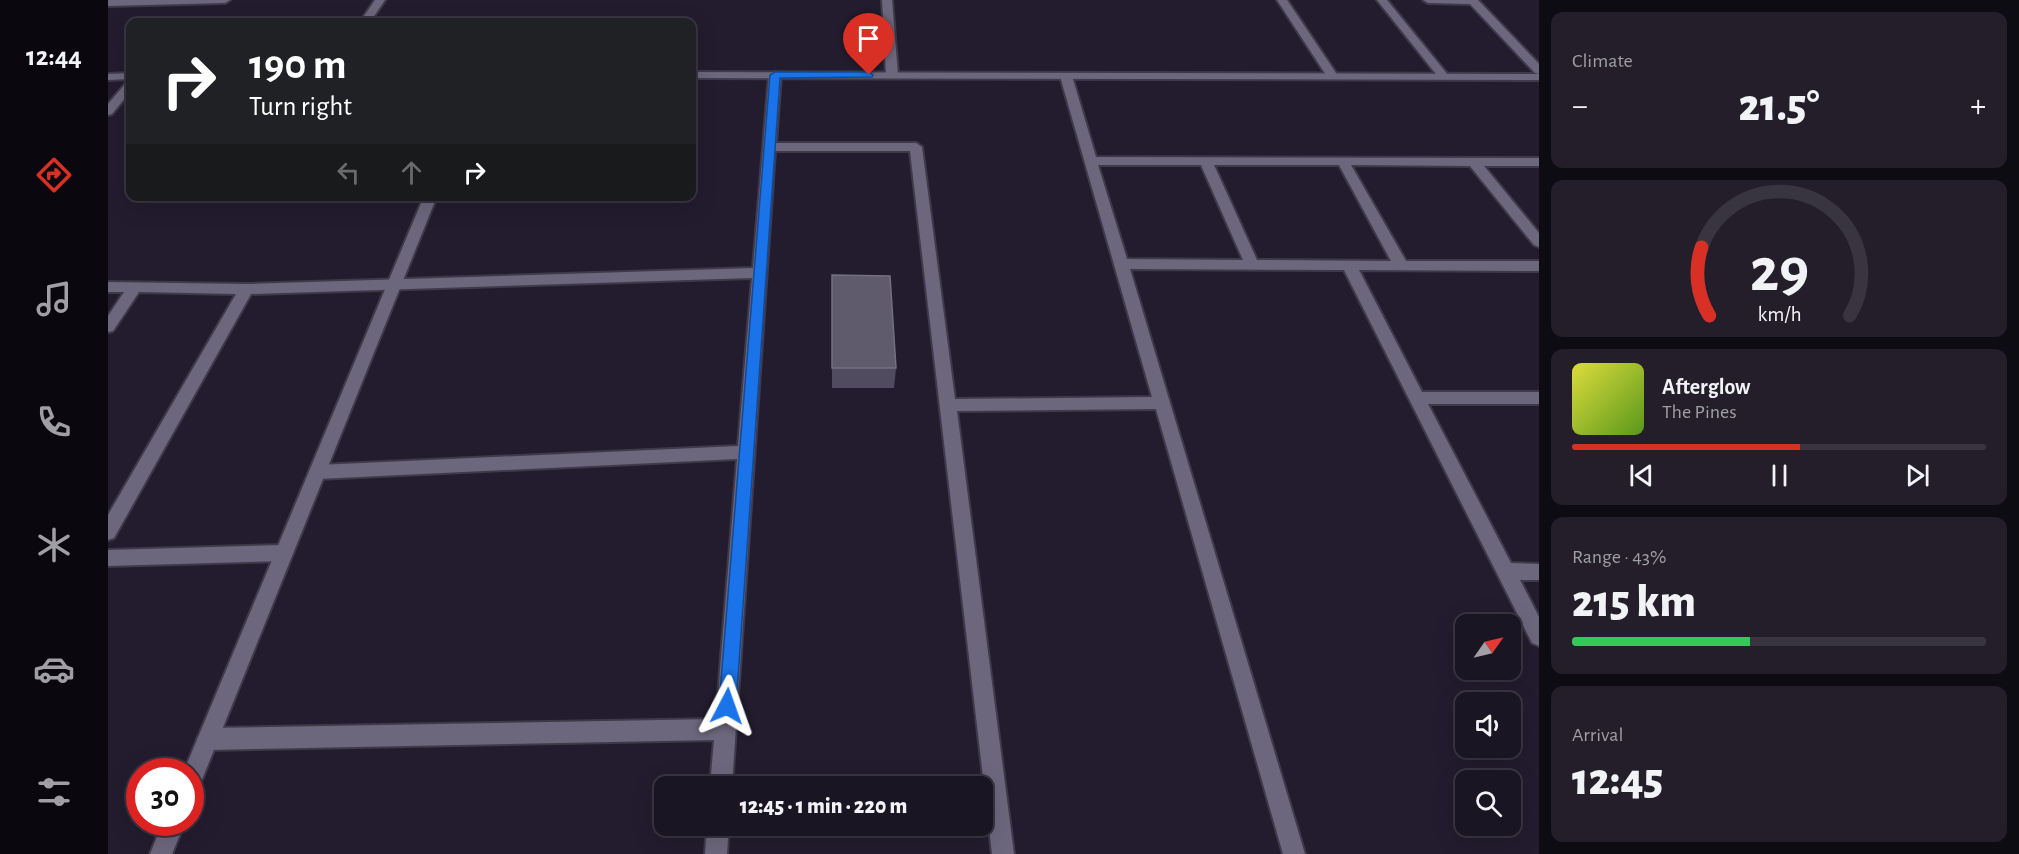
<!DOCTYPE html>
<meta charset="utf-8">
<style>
body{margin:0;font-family:"Alegreya Sans",sans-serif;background:#231e2a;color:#f1f3f6;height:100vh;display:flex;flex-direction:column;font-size:22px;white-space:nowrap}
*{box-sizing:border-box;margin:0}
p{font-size:20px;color:#9f9fa5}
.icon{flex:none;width:33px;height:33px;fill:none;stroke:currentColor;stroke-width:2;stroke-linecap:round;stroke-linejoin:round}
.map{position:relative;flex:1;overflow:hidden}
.drawer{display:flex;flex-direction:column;gap:12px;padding:12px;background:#0e0c13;width:480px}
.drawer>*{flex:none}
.guide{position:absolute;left:18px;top:18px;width:570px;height:183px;border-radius:12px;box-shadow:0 6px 24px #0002,0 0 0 2px #383440;background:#202124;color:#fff;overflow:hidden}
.needle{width:39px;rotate:56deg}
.controls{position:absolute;left:1347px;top:614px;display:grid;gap:12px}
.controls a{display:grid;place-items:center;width:66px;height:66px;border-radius:12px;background:#1a1522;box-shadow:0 6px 24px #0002,0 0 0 2px #383440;font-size:30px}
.speed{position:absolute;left:18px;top:758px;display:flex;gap:12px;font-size:30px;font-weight:700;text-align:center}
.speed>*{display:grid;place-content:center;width:78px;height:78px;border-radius:50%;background:#1a1522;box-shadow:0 6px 24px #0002,0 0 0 2px #383440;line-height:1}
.speed .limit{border:9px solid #d22;background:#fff;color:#111}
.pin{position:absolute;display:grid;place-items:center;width:51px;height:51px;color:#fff;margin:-62px -26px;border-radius:50% 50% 50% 0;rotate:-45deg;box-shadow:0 0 6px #0007}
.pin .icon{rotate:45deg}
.me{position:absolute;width:66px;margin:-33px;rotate:4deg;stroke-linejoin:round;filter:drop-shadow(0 0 4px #0008)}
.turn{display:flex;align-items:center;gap:21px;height:126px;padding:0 24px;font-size:27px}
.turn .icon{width:78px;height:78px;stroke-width:2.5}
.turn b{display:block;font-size:42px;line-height:51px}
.lanes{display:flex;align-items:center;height:57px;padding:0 24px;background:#0003;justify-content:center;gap:30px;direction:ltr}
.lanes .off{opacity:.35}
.big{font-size:45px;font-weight:800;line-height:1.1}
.drawer .card{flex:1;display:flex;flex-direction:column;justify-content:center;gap:9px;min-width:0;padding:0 21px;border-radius:12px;background:#231e2a}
.drawer .dial{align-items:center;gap:0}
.dial svg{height:156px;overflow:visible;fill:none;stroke:#383440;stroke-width:7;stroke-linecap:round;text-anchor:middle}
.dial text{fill:#f1f3f6;stroke:none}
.song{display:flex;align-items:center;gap:18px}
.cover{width:72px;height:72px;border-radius:9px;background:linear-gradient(135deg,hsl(60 70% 55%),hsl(90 70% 35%))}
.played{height:6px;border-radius:3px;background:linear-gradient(90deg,#d93025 55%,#383440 55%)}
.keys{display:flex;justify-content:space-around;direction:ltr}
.heat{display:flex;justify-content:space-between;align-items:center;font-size:33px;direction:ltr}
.charge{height:9px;border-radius:4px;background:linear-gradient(90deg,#34c759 43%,#383440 0)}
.trip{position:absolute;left:546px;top:776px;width:339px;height:60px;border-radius:12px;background:#1a1522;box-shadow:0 6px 24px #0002,0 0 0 2px #383440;font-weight:800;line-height:60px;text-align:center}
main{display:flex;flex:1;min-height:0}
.tabs{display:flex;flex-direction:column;width:108px;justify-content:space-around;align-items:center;background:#0a080e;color:#9f9fa5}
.tabs .icon{width:42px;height:42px}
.tabs .active{color:#d93025}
.tabs b{font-size:27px;color:#f1f3f6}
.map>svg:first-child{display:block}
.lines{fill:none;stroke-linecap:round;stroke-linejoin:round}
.minor-casing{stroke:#3e3a49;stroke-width:4}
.tertiary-casing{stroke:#3e3a49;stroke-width:4}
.minor{fill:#6d677d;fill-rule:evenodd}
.tertiary{fill:#6d677d;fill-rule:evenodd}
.wall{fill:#504b5e}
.building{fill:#5f5b6d;stroke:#746f81;stroke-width:1.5}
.route{fill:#1a73e8;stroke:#114b97;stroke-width:1.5}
</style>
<main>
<nav class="tabs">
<b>12:44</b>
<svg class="icon active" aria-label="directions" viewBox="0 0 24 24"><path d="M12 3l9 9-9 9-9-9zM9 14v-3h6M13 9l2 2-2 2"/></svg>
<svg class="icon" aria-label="music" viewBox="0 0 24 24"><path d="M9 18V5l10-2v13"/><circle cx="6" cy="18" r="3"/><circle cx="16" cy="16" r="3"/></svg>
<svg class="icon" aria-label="phone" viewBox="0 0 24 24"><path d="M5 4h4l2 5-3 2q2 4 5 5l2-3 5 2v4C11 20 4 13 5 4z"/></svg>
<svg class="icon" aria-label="climate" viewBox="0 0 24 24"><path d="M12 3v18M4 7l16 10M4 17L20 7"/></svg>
<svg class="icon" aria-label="car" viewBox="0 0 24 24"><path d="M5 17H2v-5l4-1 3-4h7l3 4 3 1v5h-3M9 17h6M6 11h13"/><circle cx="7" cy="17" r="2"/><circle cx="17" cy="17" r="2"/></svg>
<svg class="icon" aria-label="filters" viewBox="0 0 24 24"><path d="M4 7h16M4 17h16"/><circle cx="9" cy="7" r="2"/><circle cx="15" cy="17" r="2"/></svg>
</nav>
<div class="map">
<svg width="1431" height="854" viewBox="0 0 1431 854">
<rect width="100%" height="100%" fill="#221c2e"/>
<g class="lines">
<!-- minor casing -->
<g class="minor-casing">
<g id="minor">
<path d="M0,0H122L117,3L0,6Z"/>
<path d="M774,0H784L790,75L784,78L778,75Z"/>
<path d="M1169,0H1179L1230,76L1228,78H1220Z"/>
<path d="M1269,0H1279L1340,75V79H1332Z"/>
<path d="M1315,0H1370L1431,64V74L1427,73L1362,4L1320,3Z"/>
<path d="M667,72L673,75L668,143H808L814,147L847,399L1044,397L952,76L954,74H962L964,76L988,157L1431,158V166H1376L1431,233V247L1426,245L1362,166L1243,165L1298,261H1431V271L1251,270L1314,392H1431V404H1320L1403,563L1431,564V580H1412L1431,617V646L1424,643L1236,270L1022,269L1197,854H1175L1048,409L849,411L906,854H884L802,151H667L624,786H602L606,740L100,750L93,746L89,739L93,732L100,728L608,719L629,459L210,479L204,477L201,472L204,467L210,465L630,446L644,278L143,294L6,538L0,540V515L128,294L31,292L5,331L0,332V316L16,292H0V282L138,284L645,268L661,75ZM990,165H1093L1135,260L1019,259ZM1106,165H1231L1283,261L1149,260Z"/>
<path d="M22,73V79L0,80V74Z"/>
<path d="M22,82V92L4,114L0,115V104L18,83Z"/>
<path d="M176,545L182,547L185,553L182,559L176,561L0,566V550Z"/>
<path d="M599,825H621L619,854H597Z"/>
</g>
</g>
<!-- tertiary casing -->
<g class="tertiary-casing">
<g id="tertiary">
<path d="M267,0H277L262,22H252Z"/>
<path d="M584,72L1431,74V80L584,78Z"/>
<path d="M316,196H329L93,782L90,790L82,793V771H76Z"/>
<path d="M55,822H77L64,854H42Z"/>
</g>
</g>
<!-- minor -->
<use href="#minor" class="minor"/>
<!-- tertiary -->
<use href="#tertiary" class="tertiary"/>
</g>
<!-- wall -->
<path class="wall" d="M724,275L788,368L786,388H724Z"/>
<!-- building -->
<path class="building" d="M724,275L782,276L788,368H724Z"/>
<!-- route -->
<path class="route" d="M761,72L765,75L764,77L672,78L628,706L625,712L619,715L613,712L611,706L662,75L667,72Z"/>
</svg>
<div class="controls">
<a><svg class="needle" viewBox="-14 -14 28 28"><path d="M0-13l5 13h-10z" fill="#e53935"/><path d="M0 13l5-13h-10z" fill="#9f9fa5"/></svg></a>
<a><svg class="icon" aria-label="sound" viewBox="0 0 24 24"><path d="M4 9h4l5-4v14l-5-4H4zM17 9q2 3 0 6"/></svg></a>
<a><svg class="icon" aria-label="search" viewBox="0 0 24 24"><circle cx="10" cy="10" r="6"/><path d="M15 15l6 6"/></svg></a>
</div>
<div class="speed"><div class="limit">30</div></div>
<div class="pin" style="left:761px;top:75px;background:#d93025"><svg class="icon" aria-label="arrive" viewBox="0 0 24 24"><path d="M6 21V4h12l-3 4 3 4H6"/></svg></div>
<svg class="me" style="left:619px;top:706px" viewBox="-20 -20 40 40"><path d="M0-17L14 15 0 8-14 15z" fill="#1a73e8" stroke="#fff" stroke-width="4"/></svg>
<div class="trip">12:45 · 1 min · 220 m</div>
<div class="guide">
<div class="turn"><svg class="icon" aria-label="right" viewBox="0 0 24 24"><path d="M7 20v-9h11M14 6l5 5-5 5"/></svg><div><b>190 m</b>Turn right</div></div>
<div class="lanes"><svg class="icon off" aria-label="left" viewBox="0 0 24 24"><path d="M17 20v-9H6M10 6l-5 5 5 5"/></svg><svg class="icon off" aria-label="ahead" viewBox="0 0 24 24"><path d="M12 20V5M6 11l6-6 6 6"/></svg><svg class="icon" aria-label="right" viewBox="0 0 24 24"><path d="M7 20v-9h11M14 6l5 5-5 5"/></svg></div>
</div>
</div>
<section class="drawer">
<div class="card"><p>Climate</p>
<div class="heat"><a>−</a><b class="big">21.5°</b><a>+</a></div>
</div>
<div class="card dial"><svg viewBox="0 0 100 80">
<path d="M14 69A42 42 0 1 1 86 69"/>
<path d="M14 69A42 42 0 0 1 10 34" stroke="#d93025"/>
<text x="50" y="56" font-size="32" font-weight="700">29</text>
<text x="50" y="72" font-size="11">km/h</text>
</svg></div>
<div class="card">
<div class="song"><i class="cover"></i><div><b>Afterglow</b><p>The Pines</p></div></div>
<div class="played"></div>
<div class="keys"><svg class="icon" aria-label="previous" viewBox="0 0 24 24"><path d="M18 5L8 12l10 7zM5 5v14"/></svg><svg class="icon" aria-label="pause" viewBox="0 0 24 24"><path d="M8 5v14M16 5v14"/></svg><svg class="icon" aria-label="next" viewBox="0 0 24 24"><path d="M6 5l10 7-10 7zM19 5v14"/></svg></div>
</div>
<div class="card"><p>Range · 43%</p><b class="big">215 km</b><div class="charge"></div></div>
<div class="card"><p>Arrival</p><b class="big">12:45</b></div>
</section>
</main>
